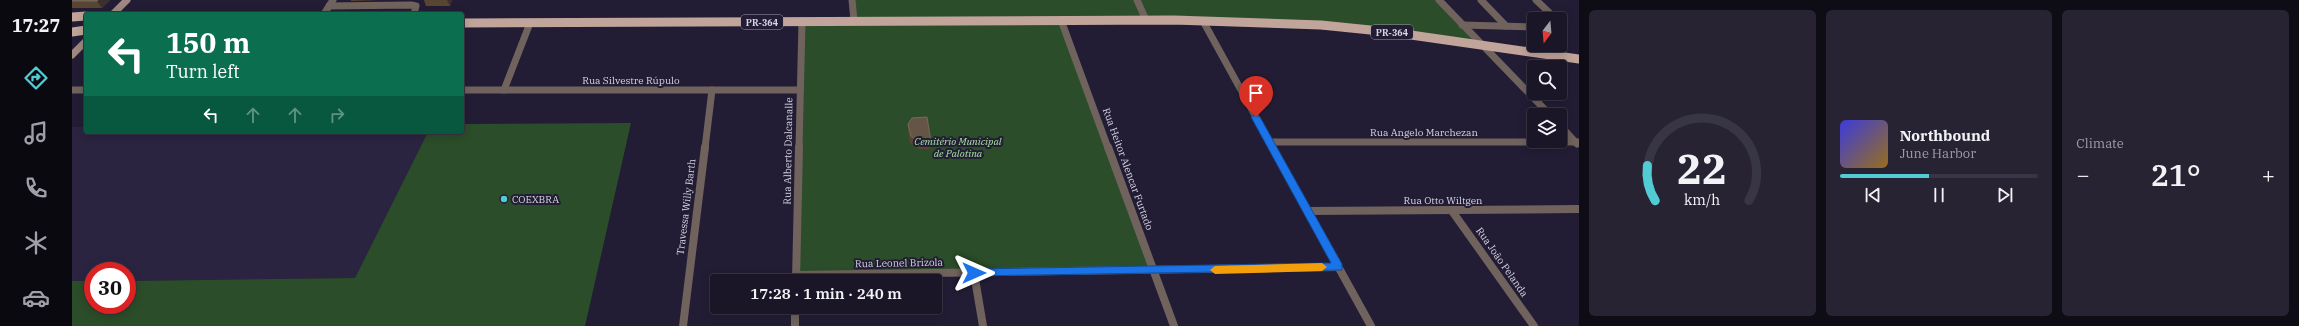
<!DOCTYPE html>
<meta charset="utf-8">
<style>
body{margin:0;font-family:"IBM Plex Serif",serif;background:#272333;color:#f1f3f6;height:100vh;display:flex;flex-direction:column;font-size:15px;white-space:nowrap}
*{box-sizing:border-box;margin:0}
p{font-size:13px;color:#9f9fa7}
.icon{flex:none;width:22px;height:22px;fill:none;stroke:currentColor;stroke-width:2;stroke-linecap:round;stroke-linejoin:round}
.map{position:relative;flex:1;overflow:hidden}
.details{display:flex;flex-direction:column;gap:10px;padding:10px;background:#0e0c15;width:720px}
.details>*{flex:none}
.banner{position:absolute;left:12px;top:12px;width:380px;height:122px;border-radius:4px;box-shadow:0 2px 10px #0003,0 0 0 1px #383544;background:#0b6e4f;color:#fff;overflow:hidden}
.needle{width:26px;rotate:196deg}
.fabs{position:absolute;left:1455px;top:12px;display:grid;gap:8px}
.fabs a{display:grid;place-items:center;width:40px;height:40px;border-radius:4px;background:#1a1627;box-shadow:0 2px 10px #0003,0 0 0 1px #383544;font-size:20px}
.speed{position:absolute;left:12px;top:262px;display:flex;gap:8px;font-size:20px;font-weight:700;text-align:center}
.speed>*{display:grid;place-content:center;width:52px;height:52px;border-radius:50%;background:#1a1627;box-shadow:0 2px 10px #0003,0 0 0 1px #383544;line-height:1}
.speed .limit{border:6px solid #d22;background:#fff;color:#111}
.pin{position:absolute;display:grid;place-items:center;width:34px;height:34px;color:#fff;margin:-41px -17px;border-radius:50% 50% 50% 0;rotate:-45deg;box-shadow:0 0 4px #0007}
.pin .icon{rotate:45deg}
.me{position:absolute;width:44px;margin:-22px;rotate:90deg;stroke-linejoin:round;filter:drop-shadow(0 0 3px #0008)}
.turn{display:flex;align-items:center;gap:14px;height:84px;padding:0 16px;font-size:18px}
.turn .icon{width:52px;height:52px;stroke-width:2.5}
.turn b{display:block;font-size:28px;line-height:34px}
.lanes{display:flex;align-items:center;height:38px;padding:0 16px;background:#0003;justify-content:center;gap:20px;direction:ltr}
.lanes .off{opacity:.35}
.big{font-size:30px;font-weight:600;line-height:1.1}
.details .widget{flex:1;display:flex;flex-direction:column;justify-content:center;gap:6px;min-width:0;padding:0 14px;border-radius:6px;background:#272333}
.details .dial{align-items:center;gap:0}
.dial svg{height:104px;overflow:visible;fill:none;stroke:#383544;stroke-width:7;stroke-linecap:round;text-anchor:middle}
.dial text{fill:#f1f3f6;stroke:none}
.song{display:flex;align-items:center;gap:12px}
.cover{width:48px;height:48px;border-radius:6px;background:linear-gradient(135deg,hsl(240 70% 55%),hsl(40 70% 35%))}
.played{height:4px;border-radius:2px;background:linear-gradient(90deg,#51ccd5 45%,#383544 45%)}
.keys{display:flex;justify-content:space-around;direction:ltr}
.heat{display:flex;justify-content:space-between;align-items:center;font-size:22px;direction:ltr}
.details .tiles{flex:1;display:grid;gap:10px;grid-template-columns:repeat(3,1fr)}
.trip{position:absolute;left:638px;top:274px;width:232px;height:40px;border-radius:4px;background:#1a1627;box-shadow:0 2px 10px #0003,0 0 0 1px #383544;font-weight:600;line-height:40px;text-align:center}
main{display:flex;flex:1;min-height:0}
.dock{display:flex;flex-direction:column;width:72px;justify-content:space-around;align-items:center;background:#0a0910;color:#9f9fa7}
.dock .icon{width:28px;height:28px}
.dock .on{color:#51ccd5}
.dock b{font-size:18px;color:#f1f3f6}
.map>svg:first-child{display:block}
.built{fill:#2a2441}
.green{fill:#2c4d29}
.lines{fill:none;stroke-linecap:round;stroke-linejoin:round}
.lane{stroke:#70635e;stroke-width:7}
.street-far1{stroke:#70635e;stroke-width:7}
.street{stroke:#70635e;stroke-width:8}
.secondary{stroke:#9e8880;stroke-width:7}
.primary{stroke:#c1a49a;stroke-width:9}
.wall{fill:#584633}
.shaded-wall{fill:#3c2f2c}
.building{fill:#655546;stroke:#77695f}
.route{fill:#1a73e8;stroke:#114b97}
.slow{fill:#f59e0b}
.poi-dot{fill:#51ccd5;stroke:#221d34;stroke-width:1.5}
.labels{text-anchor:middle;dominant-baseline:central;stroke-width:4;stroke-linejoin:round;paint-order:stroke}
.shield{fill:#221d34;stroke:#a09dae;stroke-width:1}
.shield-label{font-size:9px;font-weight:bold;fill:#d6d4e3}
.street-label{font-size:10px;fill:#d6d4e3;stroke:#221d34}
.park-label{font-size:10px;font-style:italic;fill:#a8e2a2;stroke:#221d34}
.poi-label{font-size:10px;fill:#d6d4e3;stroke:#221d34;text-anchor:start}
</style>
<main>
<nav class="dock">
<b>17:27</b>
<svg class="icon on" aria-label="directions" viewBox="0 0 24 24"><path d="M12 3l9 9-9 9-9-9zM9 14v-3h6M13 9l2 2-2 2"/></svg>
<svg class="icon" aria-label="music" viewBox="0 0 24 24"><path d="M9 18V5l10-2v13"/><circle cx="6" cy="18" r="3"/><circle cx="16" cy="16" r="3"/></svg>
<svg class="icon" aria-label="phone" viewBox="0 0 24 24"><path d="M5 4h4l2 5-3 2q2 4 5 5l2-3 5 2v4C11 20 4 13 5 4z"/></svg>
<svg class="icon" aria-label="climate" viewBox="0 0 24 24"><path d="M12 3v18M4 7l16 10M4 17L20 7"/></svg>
<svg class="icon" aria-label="car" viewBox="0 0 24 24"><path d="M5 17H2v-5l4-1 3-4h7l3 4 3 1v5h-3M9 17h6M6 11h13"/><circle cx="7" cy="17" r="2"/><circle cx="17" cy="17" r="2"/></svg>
</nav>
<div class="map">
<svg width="1507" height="326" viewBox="0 0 1507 326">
<rect width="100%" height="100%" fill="#221d34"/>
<!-- built -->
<path class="built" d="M0,127H14V132H356L283,278L55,281V271H21V281H0Z"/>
<!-- green -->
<g class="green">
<path d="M780,0H1367L1409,45L1318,32L989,20L1082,271L724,275L730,21H782Z"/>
<path d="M559,123L513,326H0V281H21V305H55V281L283,278L356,132H390V124Z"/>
</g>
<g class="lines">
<!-- lane -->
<g class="lane">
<path d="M257,6L339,5L344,6L342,14"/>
<path d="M252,14L261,0"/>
</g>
<!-- street-far1 -->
<g class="street-far1">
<path d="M780,0L782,21"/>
<path d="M1065,0L1074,20"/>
<path d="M1367,0L1478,115"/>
<path d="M1409,0L1434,26"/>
<path d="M1464,0L1484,19"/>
<path d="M989,20L1036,148"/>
<path d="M1131,21L1201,148"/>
<path d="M1488,24V26"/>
<path d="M1390,25L1462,27"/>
<path d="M0,90H14"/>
<path d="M390,90H728"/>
<path d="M432,90L458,23"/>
<path d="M1488,125L1505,144"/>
<path d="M1197,142H1507"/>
<path d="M633,148L640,90"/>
<path d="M727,148L730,21"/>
</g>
<!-- street -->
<g class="street">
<path d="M1036,147L1102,326"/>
<path d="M1200,147L1299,326"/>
<path d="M1236,211L1507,209"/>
<path d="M1380,211L1462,326"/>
<path d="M902,273L911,326"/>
<path d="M724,275L1266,267"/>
<path d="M724,280L727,147"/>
<path d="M723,307V326"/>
<path d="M611,326L633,147"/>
</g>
<!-- secondary -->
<g class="secondary">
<path d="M41,14L55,0"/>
<path d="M0,55L14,41"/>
</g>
<!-- primary -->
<g class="primary">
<path d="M0,17L14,16"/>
<path d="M390,23L1102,20L1249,25L1318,32L1507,59"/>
<path d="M0,32L14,30"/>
</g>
</g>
<!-- wall -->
<g class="wall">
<path d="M0,0H38L30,8H0Z"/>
<path d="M279,0H308L279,1Z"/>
<path d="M352,0H380L378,6H354Z"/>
<path d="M836,124L859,142L858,149H846L838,143L836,130Z"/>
</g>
<!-- shaded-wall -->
<g class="shaded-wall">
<path d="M26,0H38L30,8L25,1Z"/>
<path d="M375,0H380L378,6Z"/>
</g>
<!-- building -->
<g class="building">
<path d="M0,0H26L25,1H0Z"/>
<path d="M855,117L859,142H847L839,136L836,124L840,118Z"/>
</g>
<!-- route -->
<path class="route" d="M1184,114L1188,117L1270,264V270L898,276V270L902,269L1259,263L1179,117Z"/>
<!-- slow -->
<path class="slow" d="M1250,263L1255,267L1250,271L1143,274L1138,270L1143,266Z"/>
<!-- markers -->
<circle class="poi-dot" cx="432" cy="199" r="4"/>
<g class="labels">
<!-- shield labels -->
<g class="shield">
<rect x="669" y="15" width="42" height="14" rx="3"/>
<rect x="1299" y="25" width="42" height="14" rx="3"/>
</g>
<g class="shield-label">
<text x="690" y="22">PR-364</text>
<text x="1320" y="32">PR-364</text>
</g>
<!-- street labels -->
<g class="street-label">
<text x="559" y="80">Rua Silvestre Rúpulo</text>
<text x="1352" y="132">Rua Angelo Marchezan</text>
<text transform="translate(716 151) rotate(-89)">Rua Alberto Dalcanalle</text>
<text transform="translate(1056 169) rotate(70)">Rua Heitor Alencar Furtado</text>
<text x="1371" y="200">Rua Otto Wiltgen</text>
<text transform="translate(614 207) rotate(-83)">Travessa Willy Barth</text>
<text transform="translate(1430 262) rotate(55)">Rua João Pelanda</text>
<text transform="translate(827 263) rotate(-1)">Rua Leonel Brizola</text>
</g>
<!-- park labels -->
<g class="park-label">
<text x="886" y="141">Cemitério Municipal<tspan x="886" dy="12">de Palotina</tspan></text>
</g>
<!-- poi labels -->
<g class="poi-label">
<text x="440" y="199">COEXBRA</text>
</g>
</g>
</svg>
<div class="fabs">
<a><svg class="needle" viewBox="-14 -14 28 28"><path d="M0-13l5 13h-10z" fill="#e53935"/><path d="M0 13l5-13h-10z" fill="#9f9fa7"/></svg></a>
<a><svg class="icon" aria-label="search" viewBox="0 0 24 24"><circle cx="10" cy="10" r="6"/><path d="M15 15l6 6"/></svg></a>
<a><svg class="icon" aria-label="layers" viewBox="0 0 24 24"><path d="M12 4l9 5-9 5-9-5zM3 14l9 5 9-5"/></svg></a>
</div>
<div class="speed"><div class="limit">30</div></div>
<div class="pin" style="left:1184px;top:117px;background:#d93025"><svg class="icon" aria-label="arrive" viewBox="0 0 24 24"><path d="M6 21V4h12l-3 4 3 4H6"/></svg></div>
<svg class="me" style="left:902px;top:273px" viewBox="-20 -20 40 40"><path d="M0-17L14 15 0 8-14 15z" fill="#1a73e8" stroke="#fff" stroke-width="4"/></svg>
<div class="trip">17:28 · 1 min · 240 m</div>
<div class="banner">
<div class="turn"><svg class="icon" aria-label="left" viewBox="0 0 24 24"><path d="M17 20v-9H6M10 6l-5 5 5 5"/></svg><div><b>150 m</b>Turn left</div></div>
<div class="lanes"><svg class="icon" aria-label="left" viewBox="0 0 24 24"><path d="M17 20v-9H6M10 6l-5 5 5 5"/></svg><svg class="icon off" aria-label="ahead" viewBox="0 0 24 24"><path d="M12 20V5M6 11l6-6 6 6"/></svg><svg class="icon off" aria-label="ahead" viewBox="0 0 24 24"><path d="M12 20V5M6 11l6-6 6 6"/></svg><svg class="icon off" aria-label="right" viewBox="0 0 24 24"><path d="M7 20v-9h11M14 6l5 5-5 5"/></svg></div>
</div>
</div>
<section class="details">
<div class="tiles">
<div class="widget dial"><svg viewBox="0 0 100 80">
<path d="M14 69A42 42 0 1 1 86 69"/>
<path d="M14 69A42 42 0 0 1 8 42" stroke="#51ccd5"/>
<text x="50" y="56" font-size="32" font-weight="700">22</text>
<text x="50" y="72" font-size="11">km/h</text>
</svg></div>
<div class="widget">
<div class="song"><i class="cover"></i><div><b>Northbound</b><p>June Harbor</p></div></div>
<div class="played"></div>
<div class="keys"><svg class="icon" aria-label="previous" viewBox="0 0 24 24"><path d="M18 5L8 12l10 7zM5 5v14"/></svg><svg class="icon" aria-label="pause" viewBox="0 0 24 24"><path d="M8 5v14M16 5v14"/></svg><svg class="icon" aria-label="next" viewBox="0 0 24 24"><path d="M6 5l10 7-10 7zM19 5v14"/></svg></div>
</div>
<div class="widget"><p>Climate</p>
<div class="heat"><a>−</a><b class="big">21°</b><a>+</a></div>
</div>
</div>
</section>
</main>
